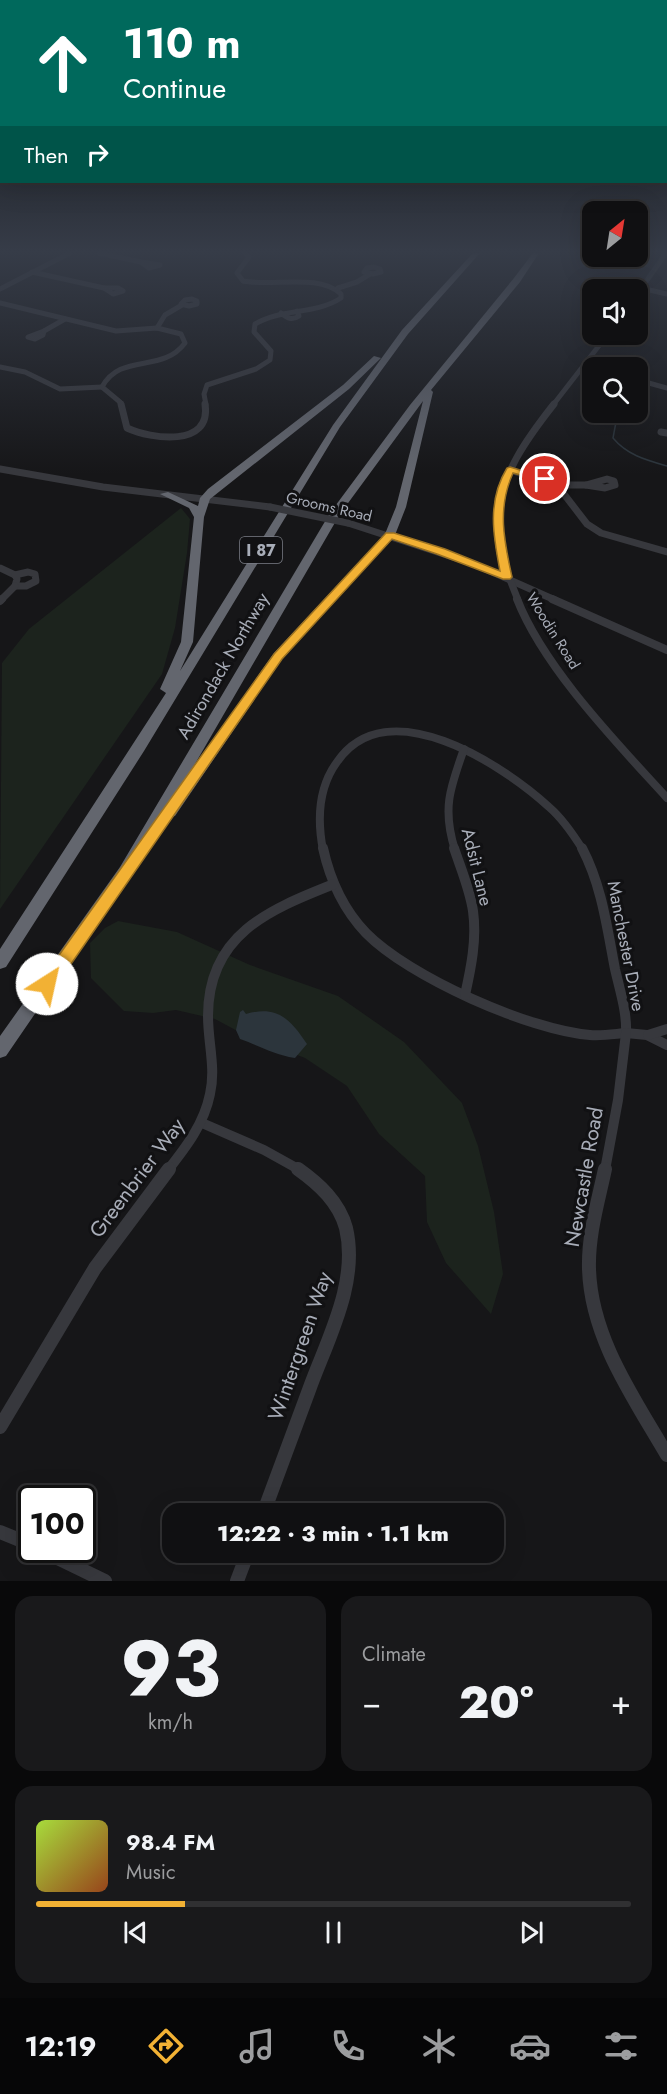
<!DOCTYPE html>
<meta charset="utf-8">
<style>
body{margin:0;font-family:Jost,sans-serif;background:#19191b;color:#f1f3f6;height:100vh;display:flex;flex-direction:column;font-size:22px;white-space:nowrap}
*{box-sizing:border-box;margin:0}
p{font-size:20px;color:#9c9d9f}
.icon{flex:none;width:33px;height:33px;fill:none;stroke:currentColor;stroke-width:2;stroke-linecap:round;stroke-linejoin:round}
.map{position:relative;height:1581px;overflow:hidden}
.side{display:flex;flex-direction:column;gap:15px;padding:15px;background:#09090a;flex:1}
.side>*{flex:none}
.top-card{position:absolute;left:0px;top:0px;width:668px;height:183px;box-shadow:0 6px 24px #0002,0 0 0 2px #303032;background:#00695c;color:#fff;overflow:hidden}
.needle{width:39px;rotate:30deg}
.tools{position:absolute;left:582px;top:201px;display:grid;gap:12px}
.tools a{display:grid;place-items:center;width:66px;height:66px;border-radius:12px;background:#101012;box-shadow:0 6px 24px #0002,0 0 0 2px #303032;font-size:30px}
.speed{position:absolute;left:18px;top:1485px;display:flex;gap:12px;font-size:30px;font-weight:700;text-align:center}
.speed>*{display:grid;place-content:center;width:78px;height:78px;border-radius:50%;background:#101012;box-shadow:0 6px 24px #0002,0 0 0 2px #303032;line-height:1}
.speed .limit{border:3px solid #111;border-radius:9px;background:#fff;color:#111}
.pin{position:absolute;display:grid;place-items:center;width:51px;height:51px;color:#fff;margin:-26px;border:3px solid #fff;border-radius:50%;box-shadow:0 2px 6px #0007}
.me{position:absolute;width:66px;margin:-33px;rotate:35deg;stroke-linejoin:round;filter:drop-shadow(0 0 4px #0008)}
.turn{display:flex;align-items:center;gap:21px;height:126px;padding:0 24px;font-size:27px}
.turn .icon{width:78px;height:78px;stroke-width:2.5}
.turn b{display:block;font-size:42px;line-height:51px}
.then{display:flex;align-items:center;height:57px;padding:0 24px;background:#0003;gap:12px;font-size:22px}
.big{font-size:45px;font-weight:800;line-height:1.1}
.side .card{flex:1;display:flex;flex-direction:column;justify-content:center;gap:9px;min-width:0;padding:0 21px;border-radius:18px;background:#19191b}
.side .dial{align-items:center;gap:0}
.dial b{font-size:78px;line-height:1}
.song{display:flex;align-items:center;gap:18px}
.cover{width:72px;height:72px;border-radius:9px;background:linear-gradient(135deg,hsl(80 70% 55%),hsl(20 70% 35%))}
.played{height:6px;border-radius:3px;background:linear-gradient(90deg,#f2b134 25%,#303032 25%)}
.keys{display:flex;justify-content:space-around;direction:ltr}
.heat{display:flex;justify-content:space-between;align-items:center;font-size:33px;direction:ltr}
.side .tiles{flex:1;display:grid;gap:15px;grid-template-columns:1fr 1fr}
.card:last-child{grid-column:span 2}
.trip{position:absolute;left:162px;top:1503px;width:342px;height:60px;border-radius:18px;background:#101012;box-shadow:0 6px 24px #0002,0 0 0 2px #303032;font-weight:800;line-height:60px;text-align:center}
.tab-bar{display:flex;height:96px;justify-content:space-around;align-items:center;background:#060607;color:#9c9d9f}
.tab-bar .icon{width:42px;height:42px}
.tab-bar .selected{color:#f2b134}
.tab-bar b{font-size:27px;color:#f1f3f6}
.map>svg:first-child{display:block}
.green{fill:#1c231d}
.water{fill:#2c353c}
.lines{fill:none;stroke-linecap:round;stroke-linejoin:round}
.stream{stroke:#2c353c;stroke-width:1.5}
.minor-far4{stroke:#37383d;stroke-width:5}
.minor-far3{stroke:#37383d;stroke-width:7}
.minor-far2{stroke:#37383d;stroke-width:8}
.minor-far1{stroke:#37383d;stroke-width:10}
.minor{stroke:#37383d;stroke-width:14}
.highway{fill:#63666e;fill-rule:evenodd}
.minor-bridge{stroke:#37383d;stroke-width:7}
.route{fill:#f2b134;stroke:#9d7322;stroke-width:1.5}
.labels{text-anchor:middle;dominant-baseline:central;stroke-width:6;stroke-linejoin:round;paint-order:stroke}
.far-street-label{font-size:15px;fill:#a8adb8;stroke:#111113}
.shield{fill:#111113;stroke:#7b7e86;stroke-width:1.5}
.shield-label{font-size:16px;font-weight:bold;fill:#a8adb8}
.street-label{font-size:18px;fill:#a8adb8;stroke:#111113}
.near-street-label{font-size:21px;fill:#a8adb8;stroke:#111113}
</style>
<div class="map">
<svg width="667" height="1581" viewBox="0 0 667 1581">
<rect width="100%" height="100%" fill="#161618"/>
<!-- green -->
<g class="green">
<path d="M181,508L190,519L187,553L175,628L162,674L0,909L2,663L29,629Z"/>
<path d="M118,921L177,932L250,965L338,996L404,1042L462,1103L478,1146L494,1212L503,1274L491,1314L446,1263L427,1222L425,1176L379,1134L347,1086L305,1058L243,1034L215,1019L176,1010L153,1013L124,1011L91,978L90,943L105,928Z"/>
</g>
<!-- water -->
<path class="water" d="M243,1010L246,1014C278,1005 291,1020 307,1044L295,1058C273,1054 260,1046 240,1039L236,1030L240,1012Z"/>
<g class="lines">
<!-- stream -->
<path class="stream" d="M616,422L613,438C627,455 646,460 667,466"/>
<!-- minor-far4 -->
<g class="minor-far4">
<path d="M99,253L141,262"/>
<path d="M141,262L160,265L149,268Z"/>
<path d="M374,267L380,269L381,272L373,274L364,272L367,268Z"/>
<path d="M32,272L104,288"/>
<path d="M104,288H118L123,291L113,294Z"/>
<path d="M338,288L357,282L370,274"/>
<path d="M641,288L667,294"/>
<path d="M0,289L70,253"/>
<path d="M638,293L666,253"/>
<path d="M192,299L197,301V304L189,306L181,304L185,300Z"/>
<path d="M0,303L116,331L157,328L181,334L185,343C162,374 121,352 102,387L120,402L121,405"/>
<path d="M281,313C287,318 292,321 299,316L297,311"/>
<path d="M157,328L165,315L182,305"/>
<path d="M44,331L43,335L35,339L28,337Z"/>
<path d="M44,331L65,319"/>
<path d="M0,367L25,372L60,389L102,387"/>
<path d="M638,380L667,388"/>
<path d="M206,405L204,394L207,385L256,369L270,360L271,351L254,332L255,324C282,308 315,315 341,298V294C319,273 272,287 243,281L237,273L249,257L245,253"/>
<path d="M553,405L608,334"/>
</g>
<!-- minor-far3 -->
<g class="minor-far3">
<path d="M121,404L127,428C151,439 212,448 205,404"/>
<path d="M661,432L667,433"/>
<path d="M0,469L103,487L270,507"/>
<path d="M510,470L557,485L587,524L601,533L667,552"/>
<path d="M607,479L614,481L615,485L605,488L586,485Z"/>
<path d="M557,485H586"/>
<path d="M348,523L474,564L555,600"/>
<path d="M0,568L15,575"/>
<path d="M28,572L35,574L36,581L26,586H15L17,579L15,575Z"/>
<path d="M1,600L15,586"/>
<path d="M518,600C508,575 496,547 497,519C500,475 528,437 554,404"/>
</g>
<!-- minor-far2 -->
<g class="minor-far2">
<path d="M517,599C544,668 617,743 667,798"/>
<path d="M552,599L667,650"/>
<path d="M0,601L2,599"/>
<path d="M323,850C317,819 318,788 337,762C387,689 502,764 549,807C563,819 573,834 583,850"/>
<path d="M455,850C442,809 450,788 464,749"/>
</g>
<!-- minor-far1 -->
<g class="minor-far1">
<path d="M323,848C330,880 344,910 366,933C409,977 529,1030 590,1035C602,1036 614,1034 626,1033"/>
<path d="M454,848C461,869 470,890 473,911C477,939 471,968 465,995"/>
<path d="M582,848C602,886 607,928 615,969C620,991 627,1012 626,1033"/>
<path d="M626,1033L647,1035L667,1045"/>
<path d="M648,1035L667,1029"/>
<path d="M202,1123L264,1150L300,1170"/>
<path d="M168,1170C186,1147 204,1124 210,1094C216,1068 208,1043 208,1016C208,935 268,910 334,884"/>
<path d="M605,1170L618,1100L626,1033"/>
</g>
<!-- minor -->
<g class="minor">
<path d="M605,1169C598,1202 588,1235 589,1269C591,1338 634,1398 667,1455"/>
<path d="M0,1427L95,1268L169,1169"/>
<path d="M263,1514C278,1473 294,1431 309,1390C327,1340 359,1283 346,1228C339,1202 319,1184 298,1169"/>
<path d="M0,1532L32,1545"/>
<path d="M41,1550L105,1581"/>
<path d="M237,1581L248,1552"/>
</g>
<!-- highway -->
<g class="highway">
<path d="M473,253H480L408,334L340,427L144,751L6,967L0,969V949L166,693L160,689L181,642L194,517L189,508L160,494L168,492L198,506L200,498L208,489L343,385L374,356L381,358L349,389L210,499L204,517L193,642L180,671L333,425L402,330Z"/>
<path d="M533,253H539L520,282L431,390L433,392L406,507L395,535L282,659L175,816L170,817L165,815L130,875L6,1056L0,1058V1036L120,867L330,513L410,405L514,278ZM423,401L396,507L385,534L274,653L188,776L340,514Z"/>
</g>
<!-- minor-bridge -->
<path class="minor-bridge" d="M270,507L348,523"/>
</g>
<!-- sky -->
<linearGradient id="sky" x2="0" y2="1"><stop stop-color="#0c0c0d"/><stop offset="0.53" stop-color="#363c48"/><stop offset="1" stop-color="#363c48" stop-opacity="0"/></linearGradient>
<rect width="667" height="474" fill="url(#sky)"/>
<!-- route -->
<path class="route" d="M510,467L550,479L545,482L513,473C497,508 504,541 512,577L510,579H503L437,554L392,539L282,659L53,990L47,992L42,990L39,984L42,979L274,654L386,533H394L445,549L500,571C493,535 487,501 507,468Z"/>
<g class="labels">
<!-- far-street labels -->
<g class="far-street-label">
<text transform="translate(329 507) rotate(13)">Grooms Road</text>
<text transform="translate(553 631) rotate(58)">Woodin Road</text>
</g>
<!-- shield labels -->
<rect class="shield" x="240" y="537" width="42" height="26" rx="4.5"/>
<g class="shield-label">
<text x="261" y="550">I 87</text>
</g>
<!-- street labels -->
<g class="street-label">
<text transform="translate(223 666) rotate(-60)">Adirondack Northway</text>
<text transform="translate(477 867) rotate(76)">Adsit Lane</text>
<text transform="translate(626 946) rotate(79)">Manchester Drive</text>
</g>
<!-- near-street labels -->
<g class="near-street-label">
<text transform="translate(584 1177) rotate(-80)">Newcastle Road</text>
<text transform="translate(137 1178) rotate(-53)">Greenbrier Way</text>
<text transform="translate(300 1346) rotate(-71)">Wintergreen Way</text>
</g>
</g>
</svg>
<div class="tools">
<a><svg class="needle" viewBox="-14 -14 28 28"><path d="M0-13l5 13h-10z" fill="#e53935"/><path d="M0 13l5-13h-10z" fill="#9c9d9f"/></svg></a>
<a><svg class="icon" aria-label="sound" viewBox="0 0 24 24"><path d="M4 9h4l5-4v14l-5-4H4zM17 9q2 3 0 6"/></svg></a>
<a><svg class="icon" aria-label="search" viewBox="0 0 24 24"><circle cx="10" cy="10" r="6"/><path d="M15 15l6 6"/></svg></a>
</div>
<div class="speed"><div class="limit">100</div></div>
<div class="pin" style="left:545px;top:479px;background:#d93025"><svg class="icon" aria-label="arrive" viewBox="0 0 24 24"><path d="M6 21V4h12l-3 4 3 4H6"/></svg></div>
<svg class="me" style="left:47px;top:984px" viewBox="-20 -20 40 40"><circle r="19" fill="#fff"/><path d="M0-13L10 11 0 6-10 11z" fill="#f2b134"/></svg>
<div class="trip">12:22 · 3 min · 1.1 km</div>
<div class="top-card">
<div class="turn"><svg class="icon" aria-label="ahead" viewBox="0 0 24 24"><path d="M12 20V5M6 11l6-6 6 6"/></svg><div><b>110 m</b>Continue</div></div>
<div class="then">Then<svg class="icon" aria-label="right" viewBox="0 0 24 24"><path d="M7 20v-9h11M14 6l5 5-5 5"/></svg></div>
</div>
</div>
<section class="side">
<div class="tiles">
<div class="card dial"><b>93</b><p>km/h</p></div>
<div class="card"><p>Climate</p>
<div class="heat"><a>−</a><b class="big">20°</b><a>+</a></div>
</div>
<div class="card">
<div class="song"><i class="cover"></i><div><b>98.4 FM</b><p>Music</p></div></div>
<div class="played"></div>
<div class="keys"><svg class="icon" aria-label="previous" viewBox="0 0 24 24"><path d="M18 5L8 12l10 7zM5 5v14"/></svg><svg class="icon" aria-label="pause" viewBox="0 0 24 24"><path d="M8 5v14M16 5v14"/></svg><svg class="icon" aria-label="next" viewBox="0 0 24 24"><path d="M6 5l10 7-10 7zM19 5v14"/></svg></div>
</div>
</div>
</section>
<nav class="tab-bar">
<b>12:19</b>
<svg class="icon selected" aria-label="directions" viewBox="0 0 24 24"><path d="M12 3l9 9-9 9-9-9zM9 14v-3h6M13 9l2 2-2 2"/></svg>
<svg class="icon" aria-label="music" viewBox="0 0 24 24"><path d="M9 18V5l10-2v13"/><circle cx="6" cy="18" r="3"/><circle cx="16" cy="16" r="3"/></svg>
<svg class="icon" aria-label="phone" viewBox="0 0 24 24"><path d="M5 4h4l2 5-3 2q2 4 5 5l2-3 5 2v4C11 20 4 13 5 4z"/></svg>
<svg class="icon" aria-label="climate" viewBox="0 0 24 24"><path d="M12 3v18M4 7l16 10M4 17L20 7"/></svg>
<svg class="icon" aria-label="car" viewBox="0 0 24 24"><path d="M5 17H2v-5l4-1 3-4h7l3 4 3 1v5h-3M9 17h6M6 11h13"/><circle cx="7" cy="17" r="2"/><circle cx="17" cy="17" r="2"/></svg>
<svg class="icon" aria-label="filters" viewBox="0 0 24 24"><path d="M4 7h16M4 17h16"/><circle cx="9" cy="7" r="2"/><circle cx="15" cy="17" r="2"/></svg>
</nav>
